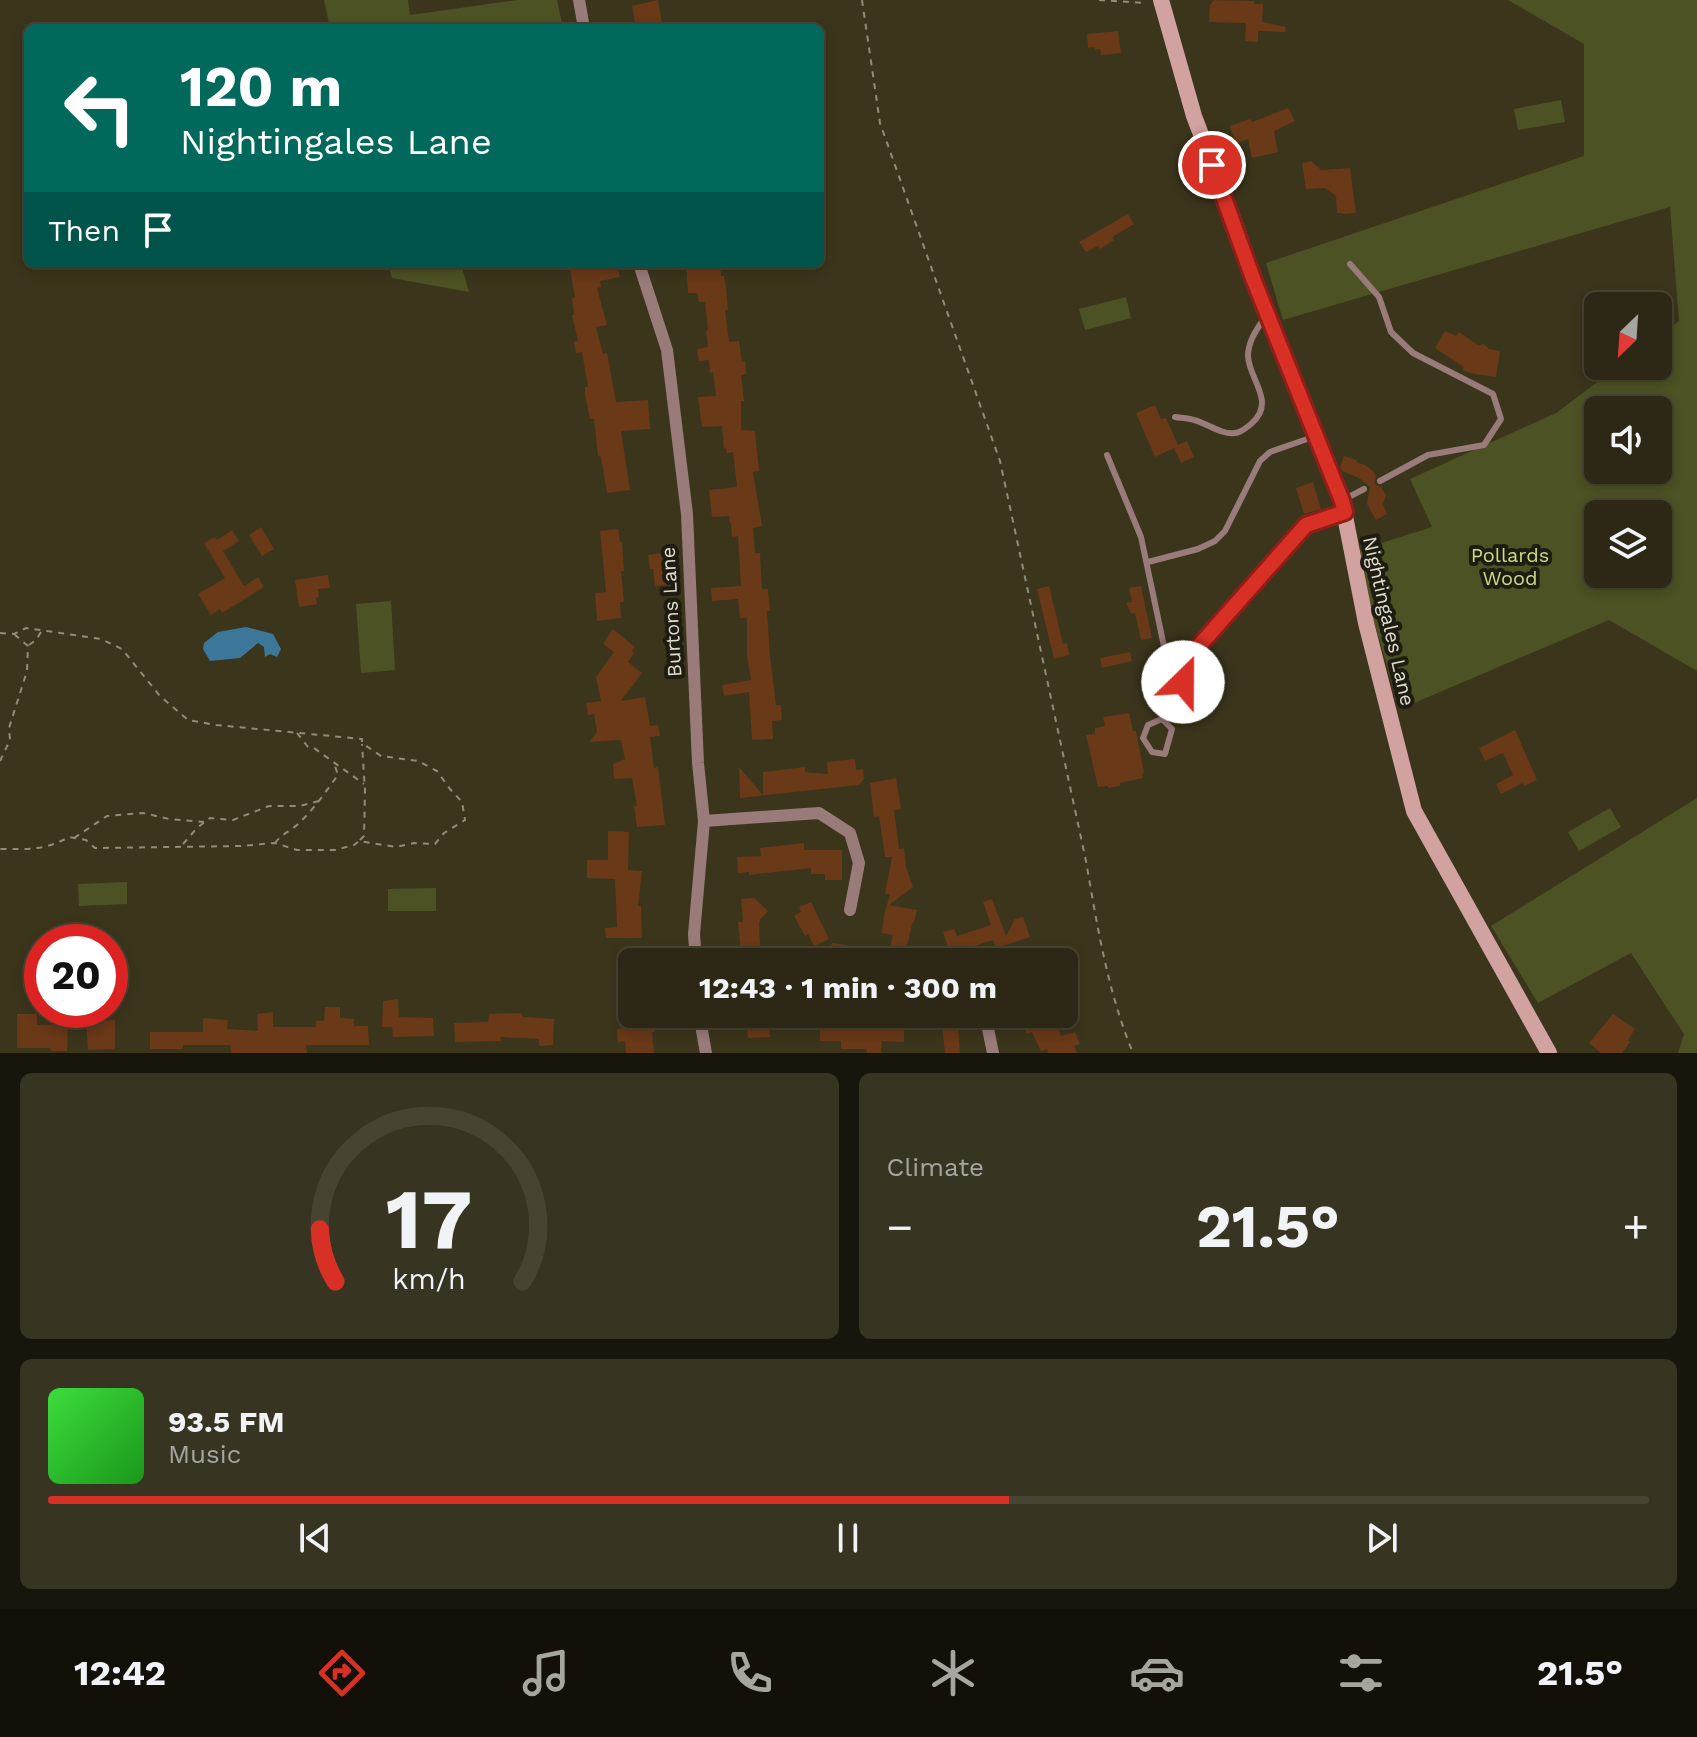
<!DOCTYPE html>
<meta charset="utf-8">
<style>
body{margin:0;font-family:"Work Sans",sans-serif;background:#383422;color:#f1f3f6;height:100vh;display:flex;flex-direction:column;font-size:30px;white-space:nowrap}
*{box-sizing:border-box;margin:0}
p{font-size:26px;color:#a6a6a0}
.icon{flex:none;width:44px;height:44px;fill:none;stroke:currentColor;stroke-width:2;stroke-linecap:round;stroke-linejoin:round}
.map{position:relative;height:1053px;overflow:hidden}
.panel{display:flex;flex-direction:column;gap:20px;padding:20px;background:#18160c;flex:1}
.panel>*{flex:none}
.hud{position:absolute;left:24px;top:24px;width:800px;height:244px;border-radius:12px;box-shadow:0 4px 12px #0003,0 0 0 2px #484434;background:#00695c;color:#fff;overflow:hidden}
.needle{width:52px;rotate:205deg}
.fabs{position:absolute;left:1584px;top:292px;display:grid;gap:16px}
.fabs a{display:grid;place-items:center;width:88px;height:88px;border-radius:12px;background:#2c2815;box-shadow:0 4px 12px #0003,0 0 0 2px #484434;font-size:40px}
.speed{position:absolute;left:24px;top:924px;display:flex;gap:16px;font-size:40px;font-weight:700;text-align:center}
.speed>*{display:grid;place-content:center;width:104px;height:104px;border-radius:50%;background:#2c2815;box-shadow:0 4px 12px #0003,0 0 0 2px #484434;line-height:1}
.speed .limit{border:12px solid #d22;background:#fff;color:#111}
.pin{position:absolute;display:grid;place-items:center;width:68px;height:68px;color:#fff;margin:-34px;border:4px solid #fff;border-radius:50%;box-shadow:0 2px 8px #0007}
.me{position:absolute;width:88px;margin:-44px;rotate:23deg;stroke-linejoin:round;filter:drop-shadow(0 0 6px #0008)}
.turn{display:flex;align-items:center;gap:28px;height:168px;padding:0 24px;font-size:36px}
.turn .icon{width:104px;height:104px;stroke-width:2.5}
.turn b{display:block;font-size:56px;line-height:68px}
.then{display:flex;align-items:center;height:76px;padding:0 24px;background:#0003;gap:16px;font-size:30px}
.big{font-size:60px;font-weight:700;line-height:1.1}
.panel .card{flex:1;display:flex;flex-direction:column;justify-content:center;gap:12px;min-width:0;padding:0 28px;border-radius:12px;background:#383422}
.panel .dial{align-items:center;gap:0}
.dial svg{height:208px;overflow:visible;fill:none;stroke:#484434;stroke-width:7;stroke-linecap:round;text-anchor:middle}
.dial text{fill:#f1f3f6;stroke:none}
.song{display:flex;align-items:center;gap:24px}
.cover{width:96px;height:96px;border-radius:12px;background:linear-gradient(135deg,hsl(120 70% 55%),hsl(120 70% 35%))}
.played{height:8px;border-radius:4px;background:linear-gradient(90deg,#d93025 60%,#484434 60%)}
.keys{display:flex;justify-content:space-around;direction:ltr}
.heat{display:flex;justify-content:space-between;align-items:center;font-size:44px;direction:ltr}
.panel .tiles{flex:1;display:grid;gap:20px;grid-template-columns:1fr 1fr}
.card:last-child{grid-column:span 2}
.trip{position:absolute;left:618px;top:948px;width:460px;height:80px;border-radius:12px;background:#2c2815;box-shadow:0 4px 12px #0003,0 0 0 2px #484434;font-weight:700;line-height:80px;text-align:center}
.dock{display:flex;height:128px;justify-content:space-around;align-items:center;background:#121008;color:#a6a6a0}
.dock .icon{width:56px;height:56px}
.dock .selected{color:#d93025}
.dock b{font-size:36px;color:#f1f3f6}
.map>svg:first-child{display:block}
.green{fill:#4d5224;fill-rule:evenodd}
.water{fill:#3c779a}
.building{fill:#693918}
.lines{fill:none;stroke-linecap:round;stroke-linejoin:round}
.path{stroke:#908c78;stroke-width:2;stroke-dasharray:6 6;stroke-linecap:butt}
.service{stroke:#997b79;stroke-width:6}
.minor{stroke:#997b79;stroke-width:12}
.secondary{stroke:#d1a29f;stroke-width:16}
.route-casing{stroke:#8d1f18;stroke-width:20}
.route{stroke:#d93025;stroke-width:14}
.labels{text-anchor:middle;dominant-baseline:central;stroke-width:8;stroke-linejoin:round;paint-order:stroke}
.park-label{font-size:20px;fill:#d1da82;stroke:#1f1d12}
.street-label{font-size:20px;fill:#dfdccd;stroke:#1f1d12}
</style>
<div class="map">
<svg width="1697" height="1053" viewBox="0 0 1697 1053">
<rect width="100%" height="100%" fill="#3b351c"/>
<!-- green -->
<g class="green">
<path d="M324,0H408L410,15L518,0H557L563,28H330Z"/>
<path d="M1508,0H1697V671L1609,620L1400,709L1353,552L1432,527L1410,479L1556,413L1619,366H1658V337L1679,321L1670,207L1283,320L1266,263L1584,156V44ZM1598,410H1658V470H1598ZM1598,514H1658V574H1598Z"/>
<path d="M1561,100L1565,122L1518,130L1514,109Z"/>
<path d="M388,264H461L469,292L392,278Z"/>
<path d="M1126,297L1131,318L1085,330L1079,309Z"/>
<path d="M391,601L395,670L361,673L356,604Z"/>
<path d="M1697,798V1053H1678L1684,1034L1631,953L1538,1003L1491,926Z"/>
<path d="M1610,808L1621,827L1579,851L1568,832Z"/>
<path d="M127,882V904L79,906L78,884Z"/>
<path d="M436,888V911H388V889Z"/>
</g>
<!-- water -->
<path class="water" d="M246,627L273,634L281,649L277,657L270,654L265,657L264,647L258,643L240,658L210,661L203,649L204,643L218,632Z"/>
<!-- building -->
<g class="building">
<path d="M658,0L663,28H636L632,6Z"/>
<path d="M1214,0L1254,1V4H1263L1262,22L1286,27L1285,32L1258,31V42L1245,41L1246,23L1209,22L1210,5Z"/>
<path d="M1118,31L1121,53L1101,55L1100,49L1095,50V47L1088,48L1087,34Z"/>
<path d="M1288,108L1295,121L1274,131L1278,152L1252,158L1248,139L1236,144L1230,126L1250,119L1252,122Z"/>
<path d="M1311,161L1321,170L1350,168L1356,213L1342,214V213H1337L1336,196L1325,188L1306,189L1302,163Z"/>
<path d="M1128,214L1134,224L1112,237L1114,240L1100,249L1098,246L1086,252L1079,242Z"/>
<path d="M569,264H617L620,277L600,281L601,287L597,288L607,325L596,327L603,354L607,353L616,402L648,400L650,429L621,431L630,490L607,493L601,457L598,456L594,419H590L585,395V387H588L582,352L576,353L574,342L578,341L572,315H574L572,298L575,297Z"/>
<path d="M686,264H720L721,276H724L726,288L728,310H725L729,342L739,341L742,362L745,361L746,374L741,375L744,401H741V430L755,431L759,471L753,472L762,526L753,528L755,553H760L762,589H768L770,611H767L770,656L776,705H781L782,720L772,721L773,739L752,740L749,692L724,696L722,685L751,680L747,656V618H740L738,599L712,601L711,588L741,586L738,536L732,537L731,523H730L729,516L712,517L709,490L737,487L733,452L727,453L726,448L724,449L722,426L702,427L698,397L716,396L713,372L710,373L709,360L699,361L697,349L708,347L706,331L708,330L705,302H699L697,293H688Z"/>
<path d="M1445,331L1456,336L1459,332L1478,345L1484,344L1489,349L1500,351L1496,377L1474,374L1462,370L1464,367L1435,348Z"/>
<path d="M1155,405L1161,419L1166,418L1178,445L1187,441L1194,457L1181,463L1174,448L1155,457L1136,413Z"/>
<path d="M1344,456L1357,460L1356,462L1365,465L1374,472L1376,477L1374,483L1378,486L1381,487L1386,495L1383,504L1387,514L1376,520L1367,504L1370,487L1359,478L1342,471L1340,467Z"/>
<path d="M1313,482L1321,509L1304,514L1296,488Z"/>
<path d="M261,527L274,549L262,556L249,535Z"/>
<path d="M618,529L620,542H622L624,571H621L624,602H620L621,618L597,621L595,593L606,592L600,531Z"/>
<path d="M232,530L239,541L223,551L244,586L258,577L264,587L222,613L220,609L211,615L198,594L225,578L204,543L215,537L217,540Z"/>
<path d="M663,553L668,585L655,586L653,569H650L648,555Z"/>
<path d="M328,575L330,588L318,589L319,597L316,598L317,604L299,607L295,580Z"/>
<path d="M1049,586L1063,644L1067,643L1069,655L1054,659L1037,589Z"/>
<path d="M1141,586L1152,638L1141,640L1135,613L1131,614L1126,603L1132,602L1129,588Z"/>
<path d="M613,629L635,647L632,651L634,653L628,662L642,673L621,701L645,697L650,726L658,725L660,736L650,737L654,768L658,767L665,825L637,827L634,806H637L632,778L614,779L613,764L625,759L621,740L589,742L597,732L594,714L588,715L586,703L601,701L596,677L614,652L603,644Z"/>
<path d="M1130,652L1132,661L1102,668L1100,658Z"/>
<path d="M1129,713L1133,731H1136L1144,773L1142,774L1143,778L1120,783V786L1108,788V786L1098,787L1086,735L1095,734V728L1105,726L1103,717Z"/>
<path d="M1515,730L1537,780L1524,786L1523,783L1501,794L1496,784L1513,775L1503,753L1485,761L1479,748Z"/>
<path d="M855,759L856,770L863,769L864,779L859,785L740,798L739,767L763,795V772L805,767V772L828,774L827,762Z"/>
<path d="M896,778L901,809L894,810L899,849L904,848L906,867L913,887L889,905L917,910L914,922L912,924L905,955L889,952L893,935L882,933L884,916L890,894H885L892,857H885L879,816L874,817L870,783Z"/>
<path d="M608,831L629,832L628,870L642,871L638,906H641L642,938H606L605,928L617,927L615,879L587,878V860H608Z"/>
<path d="M804,843V850H842V880H825V874H811V868L749,875V872L738,873L737,857L761,856L760,848Z"/>
<path d="M754,898L768,911L760,920L759,923L761,962H747L746,952L741,953L738,922H743L741,899Z"/>
<path d="M992,899L1006,936L1015,919L1023,917L1030,937L996,948L993,940L959,951L958,947L949,950L943,932L954,929L957,936L991,925L983,902Z"/>
<path d="M811,902L829,939L814,946L808,934L805,936L794,916L801,912L799,907Z"/>
<path d="M832,943L864,948L862,962L838,960V962H827Z"/>
<rect x="649" y="946" width="18" height="12"/>
<path d="M1060,946L1065,962H1039L1036,953Z"/>
<path d="M398,999L399,1017L433,1018L434,1036L393,1037L392,1027H382L383,1001Z"/>
<path d="M325,1007H340V1018L354,1019V1026H368L369,1045H306L307,1053H231L230,1045H183V1049H150V1032H203V1018L228,1020L227,1029L258,1031L257,1014L273,1012V1027H316V1021H324Z"/>
<path d="M521,1013L523,1017L554,1019L553,1045L539,1046V1039L500,1037L501,1041L455,1042L454,1023L488,1022L489,1014Z"/>
<path d="M17,1014H37V1025L68,1024L67,1051H51L50,1048H17Z"/>
<path d="M624,1014H651V1019H654L655,1032H652L654,1053H626L625,1041L618,1042L617,1029L624,1028Z"/>
<path d="M746,1014H769L770,1037L748,1038Z"/>
<path d="M1031,1014H1054L1061,1036L1075,1032L1080,1044L1074,1046L1077,1053H1048L1047,1049L1041,1051L1032,1032L1027,1034L1023,1023L1033,1020Z"/>
<path d="M1613,1014L1635,1029L1628,1040L1630,1042L1622,1053H1601L1589,1043Z"/>
<path d="M954,1015V1025H958L960,1053H945L941,1016Z"/>
<path d="M837,1017H854V1025L904,1024V1042L882,1041L881,1053H867L866,1049H841V1041H820V1025L837,1024Z"/>
<path d="M115,1020V1049L88,1050L86,1021Z"/>
</g>
<g class="lines">
<!-- path -->
<g class="path">
<path d="M862,0L880,123L1000,461L1086,861C1097,925 1108,993 1133,1053"/>
<path d="M1099,0L1145,3"/>
<path d="M0,633L14,634L26,628L101,639L122,649L160,696L188,720L216,725L362,739V743L381,756L418,761L437,771L450,789L462,802L465,820L444,833L435,844L414,843L396,847L359,841L354,845L335,850H297L275,843L240,846L95,848L86,840L69,837C44,851 27,849 0,849"/>
<path d="M29,645L36,640L41,632"/>
<path d="M297,733L308,747L314,748L364,784"/>
<path d="M0,761L10,740L9,728L27,671L28,646L14,634"/>
<path d="M74,838L107,816L143,813L169,819L204,822"/>
<path d="M360,840L364,836L365,791L362,744"/>
<path d="M275,843C282,833 292,831 300,822C315,808 326,791 338,775L334,763"/>
<path d="M183,844L197,828L210,818L233,820L269,806H300L319,801"/>
</g>
<!-- service -->
<g class="service">
<path d="M1350,264L1379,297L1391,332L1413,353L1493,394L1501,419L1484,445L1428,455L1380,481"/>
<path d="M1175,417C1181,418 1188,418 1194,420C1207,423 1221,435 1235,433C1241,433 1246,428 1251,424C1277,402 1249,380 1248,356C1248,341 1257,329 1265,317"/>
<path d="M1107,455L1141,537L1166,656L1183,672"/>
<path d="M1343,500L1364,489"/>
<path d="M1148,562L1198,549L1215,541L1225,531L1260,461L1270,452L1313,437"/>
<path d="M1162,719L1148,725L1143,738L1152,752L1165,754L1172,729L1162,719L1183,682V664L1306,525L1341,513"/>
</g>
<!-- minor -->
<g class="minor">
<path d="M579,0L584,28"/>
<path d="M639,264L667,350L687,514L698,763L704,821L694,934L696,962"/>
<path d="M704,821L819,813L850,833L859,863L850,910"/>
<path d="M699,1014L706,1053"/>
<path d="M985,1014L993,1053"/>
</g>
<!-- secondary -->
<path class="secondary" d="M1161,0L1194,116L1237,229L1254,281L1342,501L1366,623L1414,811L1549,1053"/>
</g>
<g class="lines">
<!-- route casing -->
<g class="route-casing">
<path id="route" d="M1183,682V664L1306,525L1345,512L1342,501L1254,281L1212,165"/>
</g>
<!-- route -->
<use href="#route" class="route"/>
</g>
<g class="labels">
<!-- park labels -->
<g class="park-label">
<text x="1510" y="555">Pollards<tspan x="1510" dy="23">Wood</tspan></text>
</g>
<!-- street labels -->
<g class="street-label">
<text transform="translate(671 612) rotate(-93)">Burtons Lane</text>
<text transform="translate(1389 621) rotate(77)">Nightingales Lane</text>
</g>
</g>
</svg>
<div class="fabs">
<a><svg class="needle" viewBox="-14 -14 28 28"><path d="M0-13l5 13h-10z" fill="#e53935"/><path d="M0 13l5-13h-10z" fill="#a6a6a0"/></svg></a>
<a><svg class="icon" aria-label="sound" viewBox="0 0 24 24"><path d="M4 9h4l5-4v14l-5-4H4zM17 9q2 3 0 6"/></svg></a>
<a><svg class="icon" aria-label="layers" viewBox="0 0 24 24"><path d="M12 4l9 5-9 5-9-5zM3 14l9 5 9-5"/></svg></a>
</div>
<div class="speed"><div class="limit">20</div></div>
<div class="pin" style="left:1212px;top:165px;background:#d93025"><svg class="icon" aria-label="arrive" viewBox="0 0 24 24"><path d="M6 21V4h12l-3 4 3 4H6"/></svg></div>
<svg class="me" style="left:1183px;top:682px" viewBox="-20 -20 40 40"><circle r="19" fill="#fff"/><path d="M0-13L10 11 0 6-10 11z" fill="#d93025"/></svg>
<div class="trip">12:43 · 1 min · 300 m</div>
<div class="hud">
<div class="turn"><svg class="icon" aria-label="left" viewBox="0 0 24 24"><path d="M17 20v-9H6M10 6l-5 5 5 5"/></svg><div><b>120 m</b>Nightingales Lane</div></div>
<div class="then">Then<svg class="icon" aria-label="arrive" viewBox="0 0 24 24"><path d="M6 21V4h12l-3 4 3 4H6"/></svg></div>
</div>
</div>
<section class="panel">
<div class="tiles">
<div class="card dial"><svg viewBox="0 0 100 80">
<path d="M14 69A42 42 0 1 1 86 69"/>
<path d="M14 69A42 42 0 0 1 8 49" stroke="#d93025"/>
<text x="50" y="56" font-size="32" font-weight="700">17</text>
<text x="50" y="72" font-size="11">km/h</text>
</svg></div>
<div class="card"><p>Climate</p>
<div class="heat"><a>−</a><b class="big">21.5°</b><a>+</a></div>
</div>
<div class="card">
<div class="song"><i class="cover"></i><div><b>93.5 FM</b><p>Music</p></div></div>
<div class="played"></div>
<div class="keys"><svg class="icon" aria-label="previous" viewBox="0 0 24 24"><path d="M18 5L8 12l10 7zM5 5v14"/></svg><svg class="icon" aria-label="pause" viewBox="0 0 24 24"><path d="M8 5v14M16 5v14"/></svg><svg class="icon" aria-label="next" viewBox="0 0 24 24"><path d="M6 5l10 7-10 7zM19 5v14"/></svg></div>
</div>
</div>
</section>
<nav class="dock">
<b>12:42</b>
<svg class="icon selected" aria-label="directions" viewBox="0 0 24 24"><path d="M12 3l9 9-9 9-9-9zM9 14v-3h6M13 9l2 2-2 2"/></svg>
<svg class="icon" aria-label="music" viewBox="0 0 24 24"><path d="M9 18V5l10-2v13"/><circle cx="6" cy="18" r="3"/><circle cx="16" cy="16" r="3"/></svg>
<svg class="icon" aria-label="phone" viewBox="0 0 24 24"><path d="M5 4h4l2 5-3 2q2 4 5 5l2-3 5 2v4C11 20 4 13 5 4z"/></svg>
<svg class="icon" aria-label="climate" viewBox="0 0 24 24"><path d="M12 3v18M4 7l16 10M4 17L20 7"/></svg>
<svg class="icon" aria-label="car" viewBox="0 0 24 24"><path d="M5 17H2v-5l4-1 3-4h7l3 4 3 1v5h-3M9 17h6M6 11h13"/><circle cx="7" cy="17" r="2"/><circle cx="17" cy="17" r="2"/></svg>
<svg class="icon" aria-label="filters" viewBox="0 0 24 24"><path d="M4 7h16M4 17h16"/><circle cx="9" cy="7" r="2"/><circle cx="15" cy="17" r="2"/></svg>
<b>21.5°</b>
</nav>
